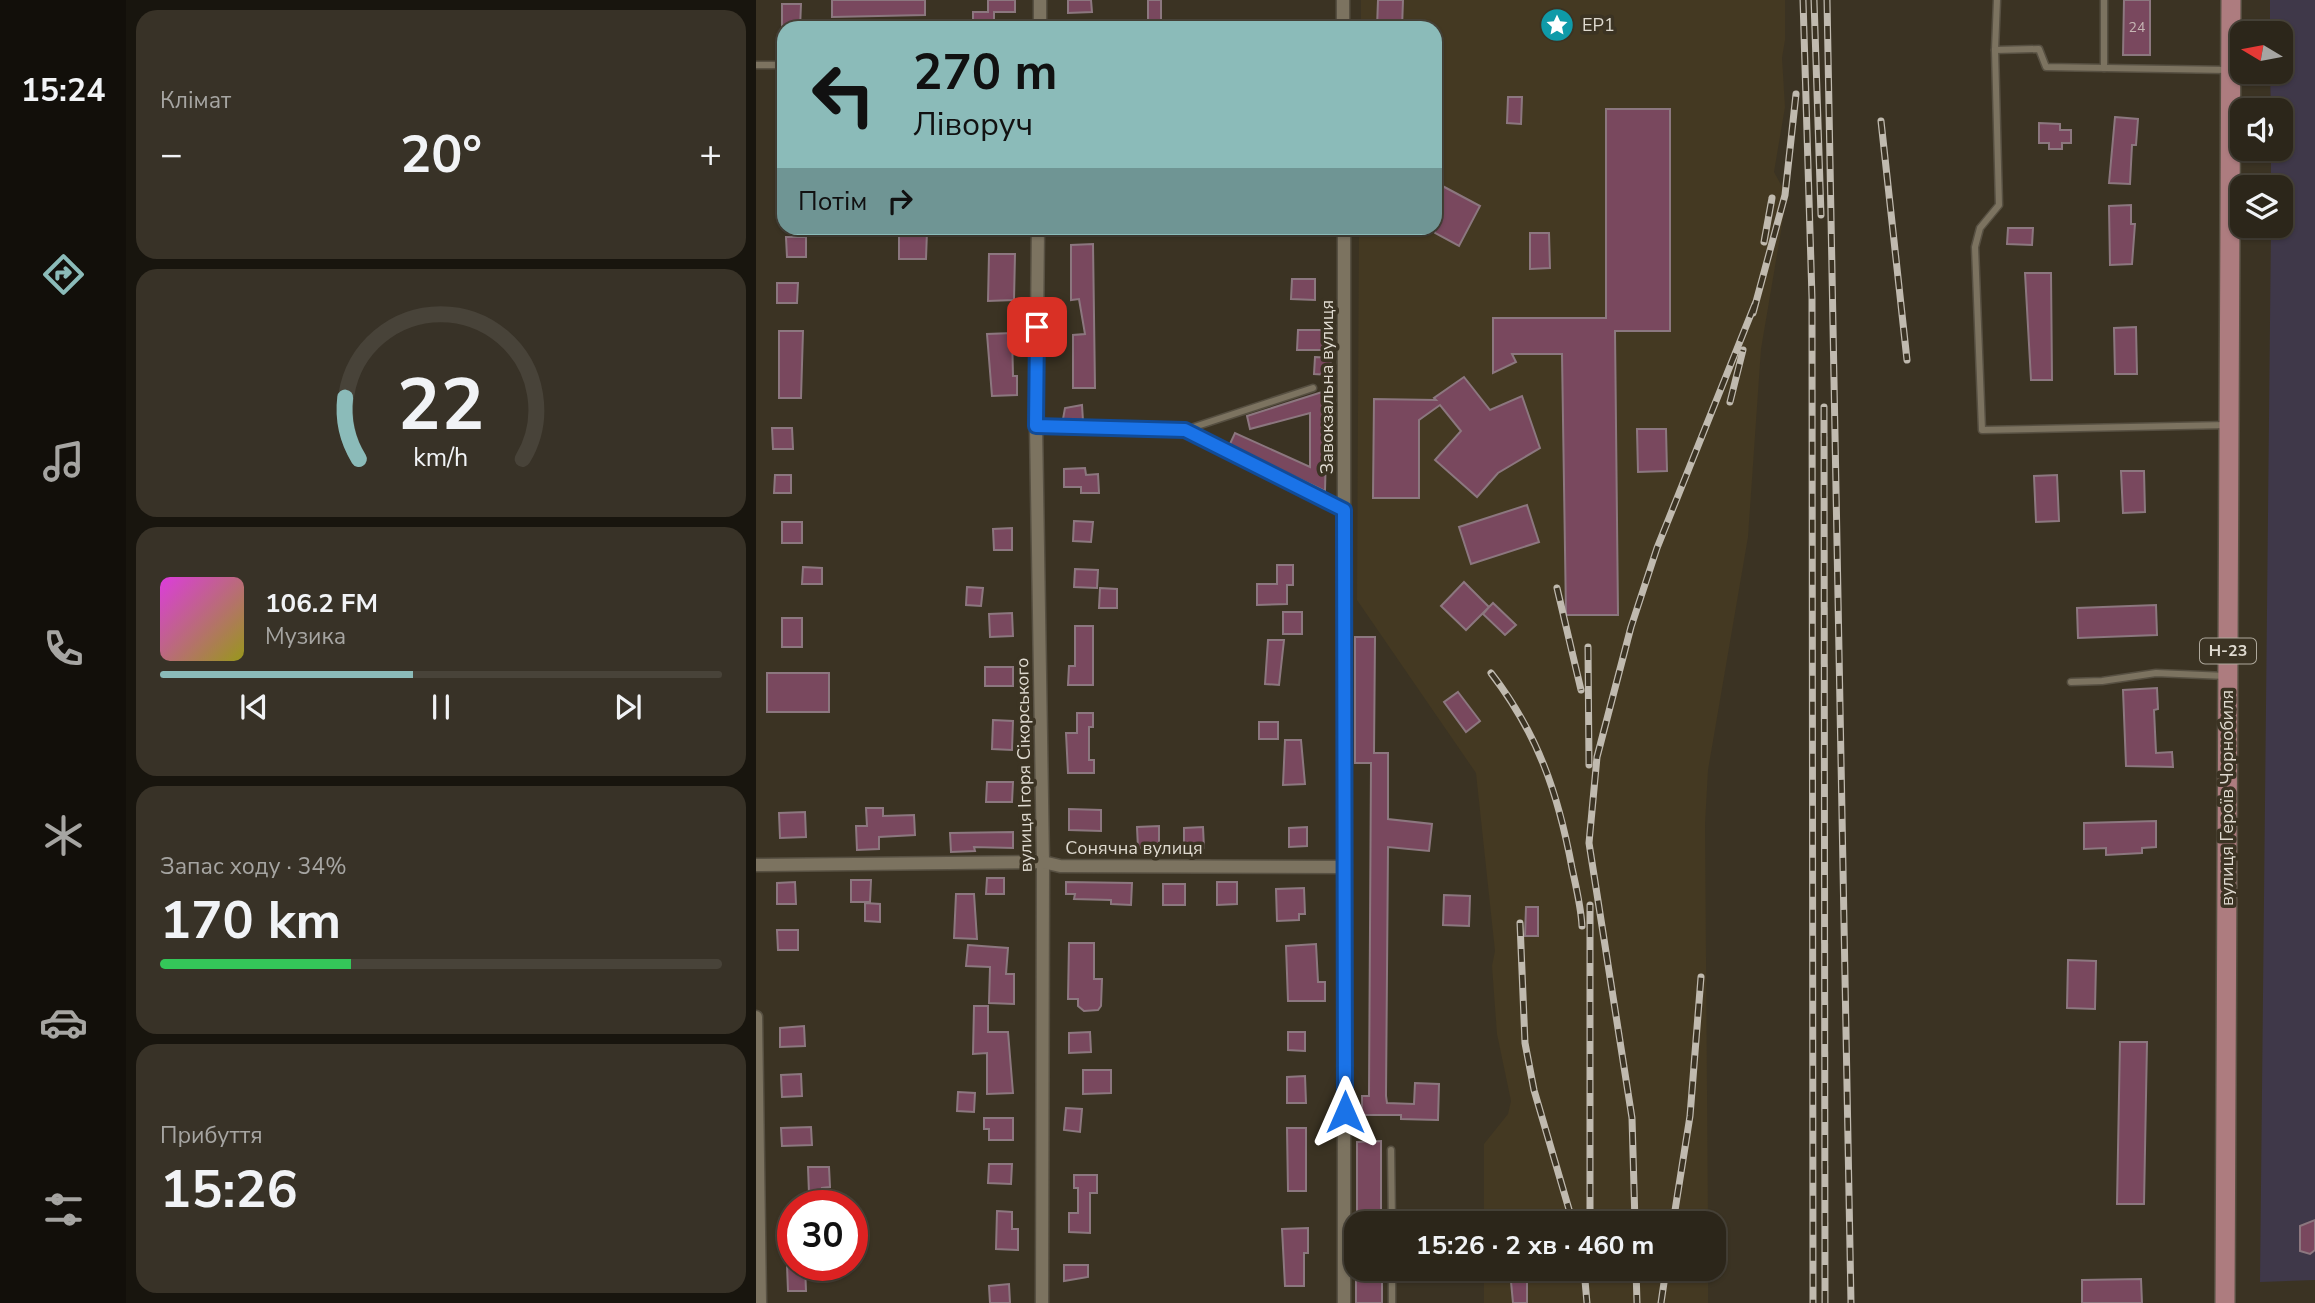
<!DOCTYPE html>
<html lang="uk">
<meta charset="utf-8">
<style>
body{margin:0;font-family:"Nunito Sans",sans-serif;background:#383227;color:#f1f3f6;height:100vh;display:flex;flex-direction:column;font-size:26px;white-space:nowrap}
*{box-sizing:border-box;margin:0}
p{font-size:23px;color:#a6a5a2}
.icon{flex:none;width:38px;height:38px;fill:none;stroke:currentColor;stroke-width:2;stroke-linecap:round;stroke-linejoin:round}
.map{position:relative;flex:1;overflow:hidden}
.sheet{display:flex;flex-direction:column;gap:10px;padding:10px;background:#18150e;width:630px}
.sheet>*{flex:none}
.hud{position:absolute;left:21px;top:21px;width:665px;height:214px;border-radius:21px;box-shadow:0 2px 5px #0004,0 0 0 2px #484339;background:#8bbbb9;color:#111;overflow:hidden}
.needle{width:46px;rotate:280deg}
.controls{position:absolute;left:1474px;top:21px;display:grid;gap:14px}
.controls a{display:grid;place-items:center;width:63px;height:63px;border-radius:14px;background:#2c261a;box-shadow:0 2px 5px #0004,0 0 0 2px #484339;font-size:35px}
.speed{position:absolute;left:21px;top:1190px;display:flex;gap:14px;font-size:35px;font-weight:700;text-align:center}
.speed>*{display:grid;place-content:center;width:91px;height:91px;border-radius:50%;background:#2c261a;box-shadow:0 2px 5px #0004,0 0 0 2px #484339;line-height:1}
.speed .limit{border:10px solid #d22;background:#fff;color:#111}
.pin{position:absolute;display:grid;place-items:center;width:60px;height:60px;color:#fff;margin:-30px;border-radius:14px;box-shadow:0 4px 10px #0006}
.me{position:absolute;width:77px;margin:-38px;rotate:0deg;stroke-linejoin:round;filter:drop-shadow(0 0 5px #0008)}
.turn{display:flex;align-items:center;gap:24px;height:147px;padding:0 21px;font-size:32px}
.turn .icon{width:91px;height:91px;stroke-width:2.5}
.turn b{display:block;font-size:49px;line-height:60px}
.then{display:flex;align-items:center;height:66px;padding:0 21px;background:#0003;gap:14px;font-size:26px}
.big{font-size:52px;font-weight:700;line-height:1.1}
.sheet .card{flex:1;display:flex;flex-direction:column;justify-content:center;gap:10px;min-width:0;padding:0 24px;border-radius:21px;background:#383227}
.sheet .dial{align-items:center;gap:0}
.dial svg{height:182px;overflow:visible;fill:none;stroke:#484339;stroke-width:7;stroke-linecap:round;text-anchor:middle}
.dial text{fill:#f1f3f6;stroke:none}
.song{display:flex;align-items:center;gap:21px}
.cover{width:84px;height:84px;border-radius:10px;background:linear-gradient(135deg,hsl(300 70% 55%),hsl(60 70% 35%))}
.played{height:7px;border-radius:4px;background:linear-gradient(90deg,#8bbbb9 45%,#484339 45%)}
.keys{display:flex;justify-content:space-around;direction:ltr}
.heat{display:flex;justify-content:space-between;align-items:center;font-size:38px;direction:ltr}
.charge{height:10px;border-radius:5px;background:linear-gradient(90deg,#34c759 34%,#484339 0)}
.trip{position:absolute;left:588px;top:1211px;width:382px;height:70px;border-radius:21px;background:#2c261a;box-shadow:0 2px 5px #0004,0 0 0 2px #484339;font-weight:700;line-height:70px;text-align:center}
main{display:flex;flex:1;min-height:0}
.dock{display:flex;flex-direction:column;width:126px;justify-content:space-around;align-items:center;background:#120f0a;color:#a6a5a2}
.dock .icon{width:49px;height:49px}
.dock .active{color:#8bbbb9}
.dock b{font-size:32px;color:#f1f3f6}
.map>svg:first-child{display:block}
.built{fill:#443922}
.industrial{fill:#3f3849}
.building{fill:#79485e;stroke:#8c777f;stroke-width:2}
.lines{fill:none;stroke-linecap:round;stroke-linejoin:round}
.lane-casing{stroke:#575042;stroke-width:9}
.street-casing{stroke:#575042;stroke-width:15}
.primary-casing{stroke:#575042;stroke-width:22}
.lane{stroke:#7c7360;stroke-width:6}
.street{stroke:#7c7360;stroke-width:12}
.primary{stroke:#ad7c7f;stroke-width:19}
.rail-casing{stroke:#c0baaf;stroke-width:7}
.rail{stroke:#3b3323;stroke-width:4.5;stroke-dasharray:13;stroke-linecap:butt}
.route-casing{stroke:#114b97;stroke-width:18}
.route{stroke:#1a73e8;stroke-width:12}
.labels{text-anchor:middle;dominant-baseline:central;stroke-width:7;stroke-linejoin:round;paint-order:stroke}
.number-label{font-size:14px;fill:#c6b6b4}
.shield{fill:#3b3323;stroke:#aea89c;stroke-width:2}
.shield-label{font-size:16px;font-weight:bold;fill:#dfdad0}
.poi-label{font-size:18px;fill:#dfdad0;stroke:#3b3323;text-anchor:start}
.street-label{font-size:18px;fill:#dfdad0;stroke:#3b3323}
</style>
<main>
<nav class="dock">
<b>15:24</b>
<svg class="icon active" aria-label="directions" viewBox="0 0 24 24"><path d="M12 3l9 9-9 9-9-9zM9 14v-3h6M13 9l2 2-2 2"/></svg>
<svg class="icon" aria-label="music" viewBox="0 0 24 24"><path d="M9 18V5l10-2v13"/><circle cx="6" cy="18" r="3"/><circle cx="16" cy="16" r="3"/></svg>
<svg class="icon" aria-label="phone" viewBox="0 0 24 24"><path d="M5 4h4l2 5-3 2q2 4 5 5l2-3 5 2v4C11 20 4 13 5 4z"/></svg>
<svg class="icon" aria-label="climate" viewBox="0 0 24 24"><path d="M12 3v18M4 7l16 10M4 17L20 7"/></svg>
<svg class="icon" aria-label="car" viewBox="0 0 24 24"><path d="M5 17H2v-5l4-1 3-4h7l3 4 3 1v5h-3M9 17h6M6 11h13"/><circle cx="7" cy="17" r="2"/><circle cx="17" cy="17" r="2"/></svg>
<svg class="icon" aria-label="filters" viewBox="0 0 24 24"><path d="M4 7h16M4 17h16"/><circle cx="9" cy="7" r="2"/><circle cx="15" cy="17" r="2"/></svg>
</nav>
<section class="sheet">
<div class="card"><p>Клімат</p>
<div class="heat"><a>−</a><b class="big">20°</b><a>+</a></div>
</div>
<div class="card dial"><svg viewBox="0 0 100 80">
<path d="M14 69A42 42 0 1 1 86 69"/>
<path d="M14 69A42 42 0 0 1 8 42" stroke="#8bbbb9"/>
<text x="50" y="56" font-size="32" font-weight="700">22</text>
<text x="50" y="72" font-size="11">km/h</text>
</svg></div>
<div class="card">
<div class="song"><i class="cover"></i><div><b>106.2 FM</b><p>Музика</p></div></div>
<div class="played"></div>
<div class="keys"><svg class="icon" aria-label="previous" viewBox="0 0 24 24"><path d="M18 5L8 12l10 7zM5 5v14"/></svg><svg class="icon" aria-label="pause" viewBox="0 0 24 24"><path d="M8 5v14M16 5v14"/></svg><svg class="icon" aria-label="next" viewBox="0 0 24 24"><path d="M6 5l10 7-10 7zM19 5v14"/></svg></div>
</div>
<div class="card"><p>Запас ходу · 34%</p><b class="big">170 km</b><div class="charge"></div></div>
<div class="card"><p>Прибуття</p><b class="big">15:26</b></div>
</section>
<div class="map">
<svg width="1559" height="1303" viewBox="0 0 1559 1303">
<rect width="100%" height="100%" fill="#3b3323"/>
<!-- built -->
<g class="built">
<path d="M605,0H1029V40L1026,58L1029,107L1018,172L1031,196L1005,349L992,537L952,770L949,824L952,1223H728V1144L752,1114L755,1101L741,1034L736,966L739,951L720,773L601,600L603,228H679V28H605Z"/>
<rect x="728" y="1269" width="224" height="34"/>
</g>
<!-- industrial -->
<path class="industrial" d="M1514,0H1559V1280L1504,1282L1515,226H1524V187H1515V149H1524V110H1515L1514,72H1524V33H1514Z"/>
<!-- building -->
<g class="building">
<path d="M76,0H169V15L76,17Z"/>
<path d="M232,0H259V12H238V25H217V12H232Z"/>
<path d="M312,0H335L336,12L312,13Z"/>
<rect x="392" y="0" width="13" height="28"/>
<path d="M622,0H647L646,28H621Z"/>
<path d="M1368,0H1394V55H1367Z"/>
<path d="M26,4H45L44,28H26Z"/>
<path d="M752,97H766L765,124L751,123Z"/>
<path d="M850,109H914V331H859L862,615H810L806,354H756L760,362L737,373V318H850Z"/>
<path d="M1359,117L1382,119L1380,145H1376L1374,184L1353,183Z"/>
<path d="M1283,123L1304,124V130H1315V143H1306V149H1293V143H1283Z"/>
<path d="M679,182L724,206L703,246L679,233Z"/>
<path d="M1375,205V224H1379L1376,264L1354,265L1353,206Z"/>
<path d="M1252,228H1277L1276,245L1251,244Z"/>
<path d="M143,231H171L170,259H143Z"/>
<path d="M774,233H793L794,268L774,269Z"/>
<path d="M30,237H50V257H31Z"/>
<path d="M337,244L339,388H317V335L329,334L323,299L315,300V245Z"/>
<path d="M233,254H259L258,300L232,301Z"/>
<path d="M1269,273H1295L1296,380H1275Z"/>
<path d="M536,279H559V300L535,299Z"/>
<path d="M21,283H42L41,303H21Z"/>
<path d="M1380,327L1381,374H1359L1358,328Z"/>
<path d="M542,330H569L568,350H541Z"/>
<path d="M23,331H47L45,398H23Z"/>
<path d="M256,333L257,376H261V395L236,396L231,334Z"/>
<path d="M559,357L575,358L574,375L558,374Z"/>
<path d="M708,377L734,410L766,396L784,448L742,473L721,497L679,460L705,431L684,405L663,420V498H617L618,399L680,400L678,398Z"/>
<path d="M566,392L571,410L569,491L473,446L479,433L554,467V413L494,429L491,416Z"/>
<path d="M326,405L327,421L307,419L309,408Z"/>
<path d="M16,428H36L37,449H17Z"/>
<path d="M881,429H910L911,471L882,472Z"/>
<path d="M329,468L330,475L342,474L343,493H325V487H308V469Z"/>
<path d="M1365,471H1388L1389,512L1367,513Z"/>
<path d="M19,475H35V493H18Z"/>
<path d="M1301,475L1303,521L1280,522L1278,476Z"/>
<path d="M771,505L783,542L715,564L703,527Z"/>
<path d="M318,521L337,522L335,542L317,541Z"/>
<rect x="26" y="522" width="20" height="21"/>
<path d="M256,528V550H238L237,529Z"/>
<path d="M521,565H537V585H531V604L501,605V584H521Z"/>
<path d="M47,567L66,568V584H46Z"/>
<path d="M319,569L342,570L341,588L318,587Z"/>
<path d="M708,582L733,607L737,603L760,625L749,635L727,614L733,607L710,630L685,606Z"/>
<path d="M211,587L227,588L225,606L210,605Z"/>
<path d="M344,588L361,589V608H343Z"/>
<path d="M1400,605L1401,635L1322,638L1321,608Z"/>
<rect x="527" y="612" width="19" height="22"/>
<path d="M256,613L257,636L234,637L233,614Z"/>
<rect x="26" y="618" width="20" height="29"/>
<path d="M319,626H337V685H312L313,666H319Z"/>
<path d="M599,637H619L618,753H632V819L676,824L673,851L632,847L630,1096L631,1103L658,1104L659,1083L683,1084L682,1120L645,1119V1115H606V1096H613L615,763H599Z"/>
<path d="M512,640H528L523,685L509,684Z"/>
<rect x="229" y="667" width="28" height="19"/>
<rect x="11" y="673" width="62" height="39"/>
<path d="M1401,688L1402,709L1398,710L1400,753L1416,752L1417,767L1370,766L1367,690Z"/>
<path d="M702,692L724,721L710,732L688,702Z"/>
<path d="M321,713H337V727H333V760H338V773H312L310,733H321Z"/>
<path d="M237,720L257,721L256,750L236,749Z"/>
<rect x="503" y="722" width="19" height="17"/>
<path d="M529,740H545L549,784L527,785Z"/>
<path d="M231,782H257L256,802H230Z"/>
<path d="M110,808H127V816L158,815L159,835L123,837V849L101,850L100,826H111Z"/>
<path d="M313,809L345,810V831L313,830Z"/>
<path d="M49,812L50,837L24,838L23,813Z"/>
<path d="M1400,821V847L1386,848V853L1350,855V848L1328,849V823Z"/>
<path d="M403,826V847L382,848L381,827Z"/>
<path d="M447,827L448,848H428V828Z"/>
<path d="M551,827V846L533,847V828Z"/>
<path d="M257,832V848L218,847L219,851L195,852L194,833Z"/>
<path d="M231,878H248V894H230Z"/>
<path d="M95,880H115L114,902H95Z"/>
<path d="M39,882L40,904H21V883Z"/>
<path d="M310,882L376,883L375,905L355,904V900L318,899L319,894H310Z"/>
<path d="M461,882H481V904L461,905Z"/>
<rect x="407" y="884" width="22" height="21"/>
<path d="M548,888L549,914H543V920L521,921L520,889Z"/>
<path d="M200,894H218L221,939L198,938Z"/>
<path d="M688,895L714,896L713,926L687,925Z"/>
<path d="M109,903L124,904V922L109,921Z"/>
<path d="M770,907H782V936H769Z"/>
<path d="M21,930H42V950H22Z"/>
<path d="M313,943H338V979H346L345,1006L342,1010L328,1011L322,1006V999H312Z"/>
<path d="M560,944L562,982H569V1001H532L530,946Z"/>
<path d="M212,945L252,948L250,974H258V1004L233,1003L234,967L210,966Z"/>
<path d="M1312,960L1340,961L1339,1009L1311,1008Z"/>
<path d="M218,1006H232V1032H252L257,1093L231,1094V1053L217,1054Z"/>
<path d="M48,1026L49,1046L24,1047V1028Z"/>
<path d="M334,1032L335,1052L313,1053V1033Z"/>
<path d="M532,1032H549V1051L532,1050Z"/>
<path d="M1364,1042H1391L1388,1204H1361Z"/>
<path d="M327,1070H355V1093L327,1094Z"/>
<path d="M45,1074L46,1096L26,1097L25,1075Z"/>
<path d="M549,1076L550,1103H531V1077Z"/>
<path d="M202,1092L219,1093L218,1112L201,1111Z"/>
<path d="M310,1108L326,1109L324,1132L308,1130Z"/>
<path d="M228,1118H257V1140H233V1129H228Z"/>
<path d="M55,1127L56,1145L26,1146L25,1128Z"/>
<path d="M531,1128H550V1191H532Z"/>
<path d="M625,1141V1223H601V1142Z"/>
<path d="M233,1164H256L255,1184L232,1183Z"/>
<path d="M52,1167H73L74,1187L66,1188V1193L53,1194Z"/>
<path d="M318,1175H341V1193H334V1233L313,1232V1213H322V1188H318Z"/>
<path d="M241,1211L256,1212V1229H262V1250L240,1249Z"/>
<path d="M1559,1220V1250L1554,1254L1544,1251V1226Z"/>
<path d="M552,1228V1253H548V1286H529L526,1229Z"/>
<path d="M31,1265H49L50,1291H32Z"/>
<path d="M308,1265H332V1277L308,1281Z"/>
<rect x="600" y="1269" width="26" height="34"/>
<path d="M754,1271H771V1303H757Z"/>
<path d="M1385,1279L1386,1303H1326V1280Z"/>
<path d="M253,1284L254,1303H234L233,1286Z"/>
</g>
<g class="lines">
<!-- lane casing -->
<g class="lane-casing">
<g id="lane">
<path d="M1241,0L1239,50L1283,49L1290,67L1472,70"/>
<path d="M1239,50L1243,205L1224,228L1219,247L1226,430L1471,425"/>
<path d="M0,65H28"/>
<path d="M1348,68V0"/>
<path d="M280,426L429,430L587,509"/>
<path d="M429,430L557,388"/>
<path d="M1315,682L1346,681L1400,673L1470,676"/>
<path d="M635,1150L636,1223"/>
<path d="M636,1269V1303"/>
</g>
</g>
<!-- street casing -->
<g class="street-casing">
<g id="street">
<path d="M587,0V28"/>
<path d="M284,28V0"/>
<path d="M282,228L280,426L287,862L286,1303"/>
<path d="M588,228V1303"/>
<path d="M0,865L287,862L304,866L589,867"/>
<path d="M0,1017L4,1303"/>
</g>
</g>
<!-- primary casing -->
<g class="primary-casing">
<path id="primary" d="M1469,1303L1475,0"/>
</g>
<!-- lane -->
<use href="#lane" class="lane"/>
<!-- street -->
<use href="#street" class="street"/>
<!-- primary -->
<use href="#primary" class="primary"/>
<!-- rail casing -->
<g class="rail-casing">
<g id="rail">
<path d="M1047,0L1056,298L1057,1303"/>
<path d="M1058,0L1065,215"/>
<path d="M1071,0L1095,1303"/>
<path d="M1125,121L1151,360"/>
<path d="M1008,242L1016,198"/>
<path d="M997,313L1029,195L1040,94"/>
<path d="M974,402L987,350"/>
<path d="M1068,407L1069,1303"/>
<path d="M801,588L825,690"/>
<path d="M832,647L833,765"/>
<path d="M735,673C782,734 802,793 816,868C820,887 825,907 826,926"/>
<path d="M764,923L769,1043L778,1090L817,1223"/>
<path d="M834,1223V905"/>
<path d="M879,1223L876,1118L833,843L841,757L875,627L901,548L999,304"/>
<path d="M917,1223L934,1116L945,977"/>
<path d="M828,1269L831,1303"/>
<path d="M880,1269L881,1303"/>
<path d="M905,1303L910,1269"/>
</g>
</g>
<!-- rail -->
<use href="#rail" class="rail"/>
</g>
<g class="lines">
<!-- route casing -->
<g class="route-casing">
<path id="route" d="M281,327L280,426L429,430L588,510L589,1112"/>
</g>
<!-- route -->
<use href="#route" class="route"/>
</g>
<!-- icons -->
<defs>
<g id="sight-disc" transform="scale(1.75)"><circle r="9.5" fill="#0f9aa8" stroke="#3b3323"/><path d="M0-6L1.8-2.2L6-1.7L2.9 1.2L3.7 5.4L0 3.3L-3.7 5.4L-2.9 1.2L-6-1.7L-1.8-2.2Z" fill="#fff"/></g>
</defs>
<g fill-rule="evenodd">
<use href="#sight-disc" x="801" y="25"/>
</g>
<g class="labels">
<!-- number labels -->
<g class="number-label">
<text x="1381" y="27">24</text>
</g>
<!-- shield labels -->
<rect class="shield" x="1444" y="638.5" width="56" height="25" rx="5"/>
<g class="shield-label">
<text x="1472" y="651">Н-23</text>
</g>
<!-- poi labels -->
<g class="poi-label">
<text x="826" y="25">ЕР1</text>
</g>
<!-- street labels -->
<g class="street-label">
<text transform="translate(571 387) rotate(-90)">Завокзальна вулиця</text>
<text transform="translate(268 765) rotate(-91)">вулиця Ігоря Сікорського</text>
<text transform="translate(1471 798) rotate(-90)">вулиця Героїв Чорнобиля</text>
<text x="378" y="848">Сонячна вулиця</text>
</g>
</g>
</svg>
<div class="controls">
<a><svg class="needle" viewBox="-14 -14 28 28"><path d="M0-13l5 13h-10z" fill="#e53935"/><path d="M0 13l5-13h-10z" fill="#a6a5a2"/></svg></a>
<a><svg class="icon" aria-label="sound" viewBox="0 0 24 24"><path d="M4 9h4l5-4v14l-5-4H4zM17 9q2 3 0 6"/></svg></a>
<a><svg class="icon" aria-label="layers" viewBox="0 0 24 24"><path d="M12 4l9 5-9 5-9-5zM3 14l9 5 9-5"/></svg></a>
</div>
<div class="speed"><div class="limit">30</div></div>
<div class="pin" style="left:281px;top:327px;background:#d93025"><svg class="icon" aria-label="arrive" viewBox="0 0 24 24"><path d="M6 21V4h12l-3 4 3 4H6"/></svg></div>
<svg class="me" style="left:589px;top:1112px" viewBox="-20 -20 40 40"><path d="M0-17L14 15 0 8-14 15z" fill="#1a73e8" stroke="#fff" stroke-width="4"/></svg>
<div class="trip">15:26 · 2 хв · 460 m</div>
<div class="hud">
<div class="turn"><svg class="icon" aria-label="left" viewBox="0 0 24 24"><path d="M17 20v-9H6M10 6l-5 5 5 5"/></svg><div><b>270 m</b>Ліворуч</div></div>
<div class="then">Потім<svg class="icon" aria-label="right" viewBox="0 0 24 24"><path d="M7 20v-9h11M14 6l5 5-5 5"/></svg></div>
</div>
</div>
</main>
